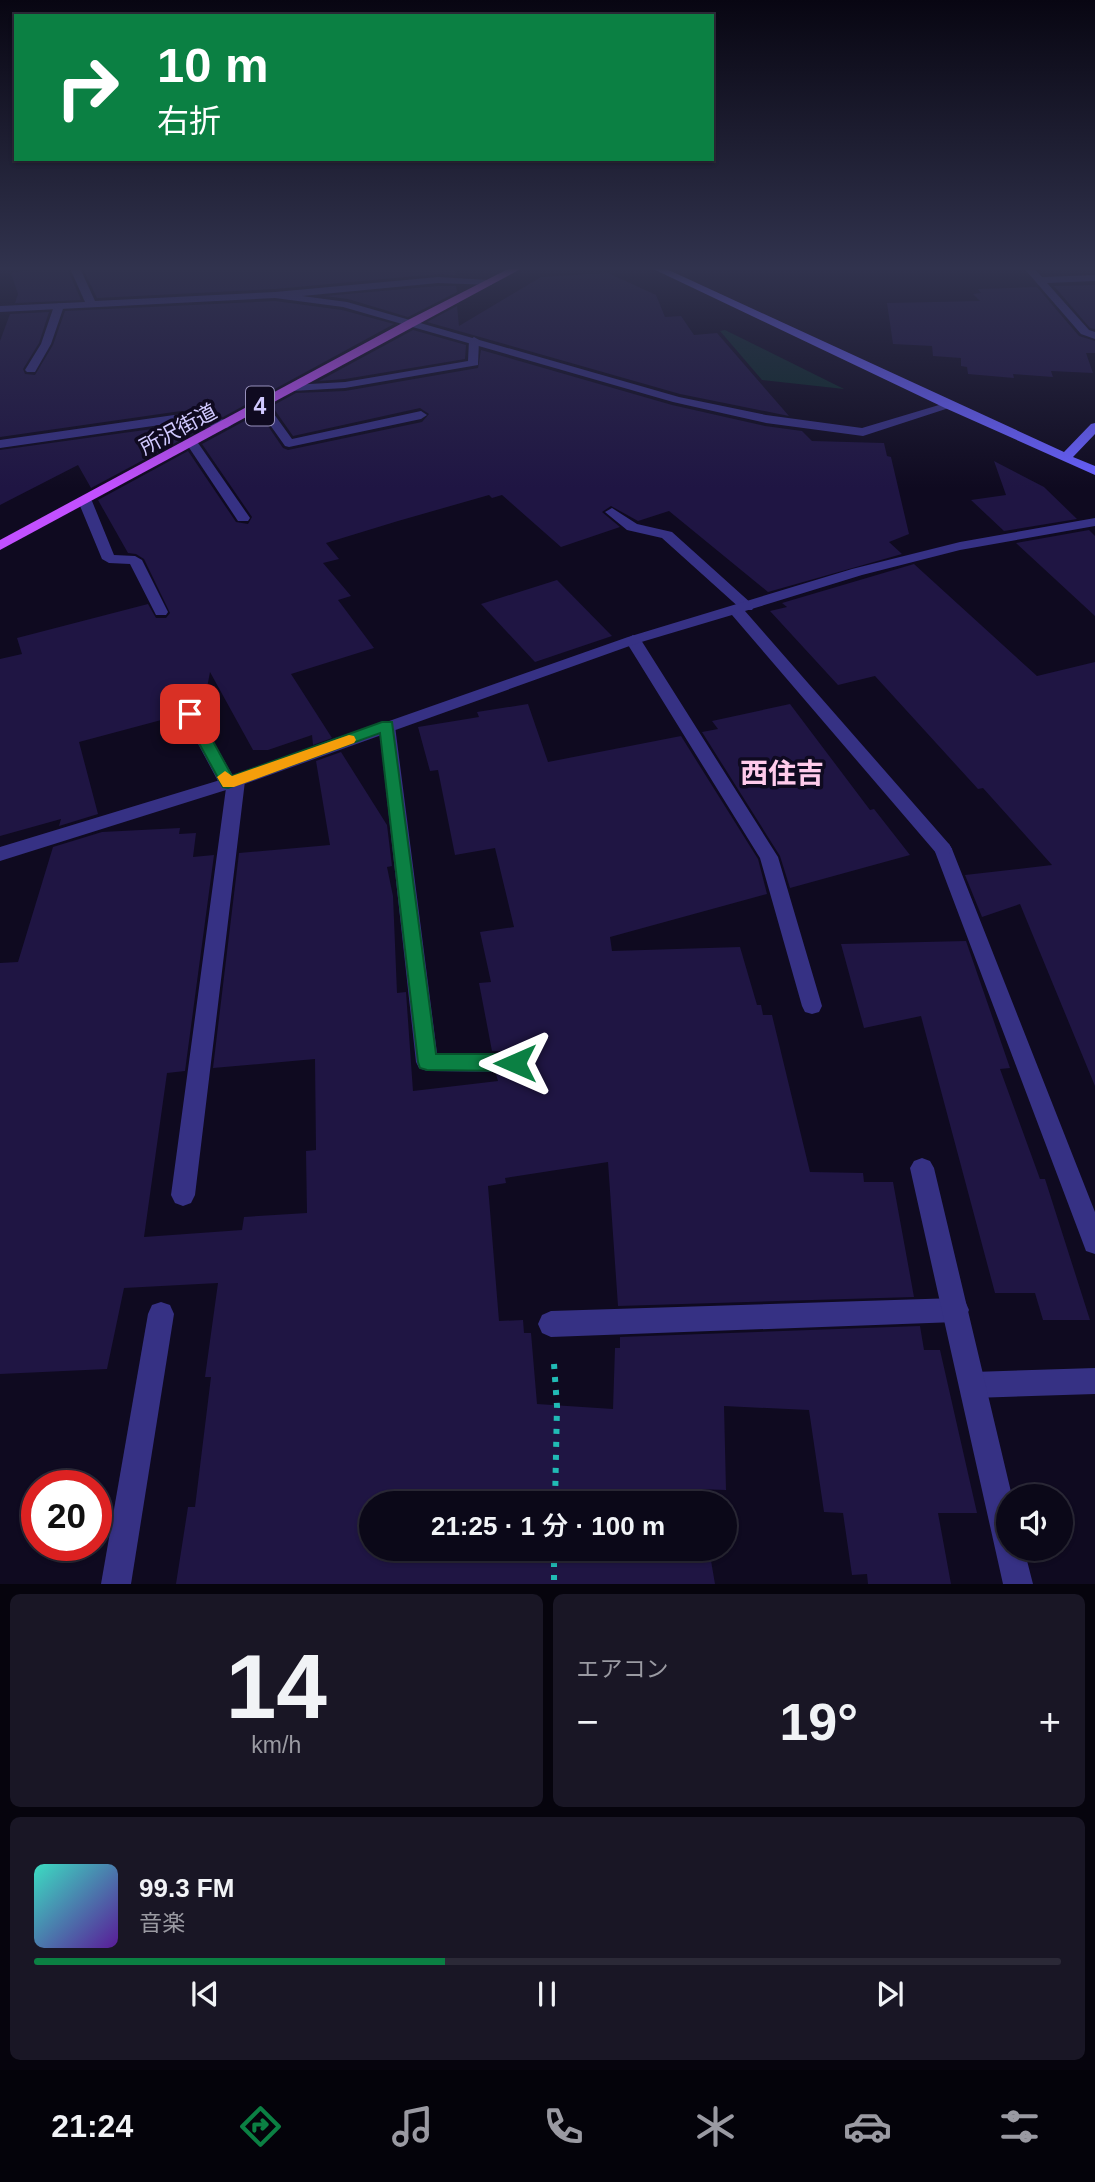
<!DOCTYPE html>
<html lang="ja">
<meta charset="utf-8">
<style>
body{margin:0;font-family:Arial,"Noto Sans JP",sans-serif;background:#191625;color:#f1f3f6;height:100vh;display:flex;flex-direction:column;font-size:26px;white-space:nowrap}
*{box-sizing:border-box;margin:0}
p{font-size:23px;color:#9a9aa2}
.icon{flex:none;width:38px;height:38px;fill:none;stroke:currentColor;stroke-width:2;stroke-linecap:round;stroke-linejoin:round}
.map{position:relative;height:1584px;overflow:hidden}
.details{display:flex;flex-direction:column;gap:10px;padding:10px;background:#06040d;flex:1}
.details>*{flex:none}
.guide{position:absolute;left:14px;top:14px;width:700px;height:147px;border-radius:0px;box-shadow:0 2px 5px #0004,0 0 0 2px #2b2937;background:#0b8043;color:#fff;overflow:hidden}
.tools{position:absolute;left:996px;top:1484px;display:grid;gap:14px}
.tools a{display:grid;place-items:center;width:77px;height:77px;border-radius:50%;background:#0b0818;box-shadow:0 2px 5px #0004,0 0 0 2px #2b2937;font-size:35px}
.speed{position:absolute;left:21px;top:1470px;display:flex;gap:14px;font-size:35px;font-weight:700;text-align:center}
.speed>*{display:grid;place-content:center;width:91px;height:91px;border-radius:50%;background:#0b0818;box-shadow:0 2px 5px #0004,0 0 0 2px #2b2937;line-height:1}
.speed .limit{border:10px solid #d22;background:#fff;color:#111}
.pin{position:absolute;display:grid;place-items:center;width:60px;height:60px;color:#fff;margin:-30px;border-radius:14px;box-shadow:0 4px 10px #0006}
.me{position:absolute;width:77px;margin:-38px;rotate:270deg;stroke-linejoin:round;filter:drop-shadow(0 0 5px #0008)}
.turn{display:flex;align-items:center;gap:24px;height:147px;padding:0 28px;font-size:32px}
.turn .icon{width:91px;height:91px;stroke-width:2.5}
.turn b{display:block;font-size:49px;line-height:60px}
.big{font-size:52px;font-weight:600;line-height:1.1}
.details .card{flex:1;display:flex;flex-direction:column;justify-content:center;gap:10px;min-width:0;padding:0 24px;border-radius:10px;background:#191625}
.details .dial{align-items:center;gap:0}
.dial b{font-size:91px;line-height:1}
.song{display:flex;align-items:center;gap:21px}
.cover{width:84px;height:84px;border-radius:10px;background:linear-gradient(135deg,hsl(170 70% 55%),hsl(270 70% 35%))}
.played{height:7px;border-radius:4px;background:linear-gradient(90deg,#0b8043 40%,#2b2937 40%)}
.keys{display:flex;justify-content:space-around;direction:ltr}
.heat{display:flex;justify-content:space-between;align-items:center;font-size:38px;direction:ltr}
.details .tiles{flex:1;display:grid;gap:10px;grid-template-columns:1fr 1fr}
.card:last-child{grid-column:span 2}
.trip{position:absolute;left:359px;top:1491px;width:378px;height:70px;border-radius:35px;background:#0b0818;box-shadow:0 2px 5px #0004,0 0 0 2px #2b2937;font-weight:600;line-height:70px;text-align:center}
.menu{display:flex;height:112px;justify-content:space-around;align-items:center;background:#04030a;color:#9a9aa2}
.menu .icon{width:49px;height:49px}
.menu .on{color:#0b8043}
.menu b{font-size:32px;color:#f1f3f6}
.map>svg:first-child{display:block}
.green{fill:#0d2a2a}
.building{fill:#1f1543}
.lines{fill:none;stroke-linecap:round;stroke-linejoin:round}
.path{stroke:#21bbb5;stroke-width:6;stroke-dasharray:5 8;stroke-linecap:butt}
.lane{fill:#363184;fill-rule:evenodd}
.street{fill:#363184;fill-rule:evenodd}
.secondary{fill:#6860ff;fill-rule:evenodd}
.primary{fill:#c250ff;fill-rule:evenodd}
.route{fill:#0b8043;stroke:#07532c;stroke-width:2}
.slow{fill:#f59e0b}
.labels{text-anchor:middle;dominant-baseline:central;stroke-width:7;stroke-linejoin:round;paint-order:stroke}
.far-street-label{font-size:21px;fill:#d1c9ff;stroke:#0f0a20}
.shield{fill:#0f0a20;stroke:#9790bc;stroke-width:2}
.shield-label{font-size:23px;font-weight:bold;fill:#d1c9ff}
.quarter-label{font-size:28px;font-weight:bold;fill:#ffcbeb;stroke:#0f0a20}
</style>
<div class="map">
<svg width="1095" height="1584" viewBox="0 0 1095 1584">
<rect width="100%" height="100%" fill="#0f0a20"/>
<!-- green -->
<path class="green" d="M725,330L844,389L762,380L720,331Z"/>
<!-- building -->
<g class="building">
<path d="M53,266L54,269L67,268L81,300L15,303L18,294L11,273Z"/>
<path d="M102,266H327V268L455,266L456,275L438,274L275,289L97,298L82,267Z"/>
<path d="M608,273L656,295L665,317L681,316L694,335L717,333L789,416L680,394L427,322L457,306L459,326L541,277Z"/>
<path d="M1095,285V329L1090,328L1054,286Z"/>
<path d="M438,286H456L457,292L408,317L348,299L325,296Z"/>
<path d="M1037,287L1079,336L1095,341V353H1086L1093,373L1051,371L1053,377L1013,374L1014,378L968,374L967,367L961,366V358L933,356L932,346L893,344L887,303L980,301L973,294L981,293L978,289Z"/>
<path d="M275,301L342,310L394,324L223,417L181,411L0,437V341L10,314L49,312L39,343L23,369L25,374L35,375L53,345L65,311Z"/>
<path d="M413,330L466,345L465,359L345,379L319,381Z"/>
<path d="M481,350L672,405L765,426L802,431L812,441L884,443L887,456L891,457L909,534L889,542L902,554L768,592L669,511L638,521L611,506L602,512L620,527L561,547L502,495L492,498L489,495L398,521L326,543L339,559L323,563L351,596L338,600L374,648L291,674L332,738L313,745L312,735L268,750H253L210,672L203,709L198,711L189,707L180,715L79,742L98,814L59,826L61,819L0,836V659L22,654L17,638L148,604L156,618H166L170,613L144,559L136,554L128,553L98,500L188,451L236,522L248,524L252,517L202,444L259,413L283,448L288,450L422,422L429,414L420,408L293,436L272,406L296,393L345,391L478,368Z"/>
<path d="M181,425L203,428L91,488L78,465L0,505V450Z"/>
<path d="M994,461L1044,487L1077,519L1004,531L971,500L1006,495Z"/>
<path d="M1089,530L1095,536V616L1016,543Z"/>
<path d="M914,564L1037,676L1095,662V1086L1020,904L982,917L965,875L1052,865L983,788L978,789L875,676L838,685L770,611L787,607L782,603Z"/>
<path d="M557,580L612,636L535,662L481,604Z"/>
<path d="M528,704L548,762L681,736L758,859L767,894L610,937L612,951L740,947L757,1005H761L763,1015H772L810,1172L863,1173L864,1182H893L914,1297L618,1306L608,1162L505,1178L506,1183L488,1186L499,1321L523,1320L524,1333H531L537,1404L613,1409L615,1348H620V1337L920,1326L924,1350H940L977,1513H938L951,1584H868L867,1574L852,1575L843,1513L824,1512L809,1410L724,1406L726,1490L698,1489L700,1503H371V1549H709L715,1584H176L188,1507H195L211,1377H205L218,1283L124,1288L107,1369L0,1374V963L18,962L53,847L102,832L180,828L179,834L196,833L193,857L214,855L185,1071L167,1073L144,1237L242,1230L244,1217L307,1213L306,1151L316,1150L315,1059L213,1068L239,853L330,845L316,761L341,752L387,825L392,866L387,867L393,896L397,993L406,992L413,1091L498,1081L496,1074L515,1075L524,1071L528,1064L524,1055L515,1051H492L479,983L491,982L480,932L514,927L495,848L455,855L438,770L430,771L418,727L479,717L477,712Z"/>
<path d="M790,704L870,810L874,809L910,855L790,888L780,856L702,732L718,729L712,721Z"/>
<path d="M966,941L1010,1068L1000,1069L1040,1179H1045L1090,1320H1043L1035,1293H995L921,1016L864,1028L841,944Z"/>
</g>
<g class="lines">
<!-- path -->
<g class="path">
<path d="M554,1364L557,1406L555,1503"/>
<path d="M554,1549V1584"/>
</g>
<!-- lane -->
<g class="lane">
<path d="M59,303L64,306L51,344L35,372H27L25,370L41,344L54,306Z"/>
<path d="M474,337L479,340L478,365L345,388L292,391L286,388L292,385L345,382L468,361L469,340Z"/>
<path d="M258,403H266L292,439L421,411L427,415L421,419L289,447L285,446L256,405Z"/>
<path d="M181,414L227,420L233,424L227,428L181,422L0,448V440Z"/>
<path d="M192,439L196,440L250,518L248,521H238L186,443Z"/>
<path d="M85,497L92,501L114,555L135,556L142,560L168,612L166,615H156L130,564L109,563L102,559L78,501Z"/>
<path d="M612,508L637,524L672,532L752,604L754,607L752,610H742L662,538L627,530L605,512Z"/>
<path d="M633,635L641,640L778,857L822,1006L819,1012L812,1014L805,1012L802,1006L760,858L625,640Z"/>
<path d="M190,709L198,714L233,776L242,777L245,781L195,1195L191,1203L183,1206L175,1203L171,1195L226,788L219,783L182,714Z"/>
<path d="M387,721L395,726L437,1053L515,1054L523,1057L526,1063L523,1069L515,1072L427,1071L419,1068L416,1062L379,726Z"/>
<path d="M943,842L949,844L952,849L1095,1212V1254L1086,1251L1083,1243L934,849L937,844Z"/>
<path d="M956,1298L965,1301L969,1310L965,1319L956,1322L551,1337L542,1333L538,1324L542,1315L551,1311Z"/>
<path d="M161,1302L170,1305L174,1314L131,1584H101L148,1314L152,1305Z"/>
<path d="M1095,1368V1394L973,1398L964,1394L960,1385L964,1376L973,1372Z"/>
</g>
<!-- street -->
<g class="street">
<path d="M69,266H79L95,301L275,292L438,277L488,280L492,281V285L438,283L302,296L347,302L679,397L766,415L862,428L949,402L955,406L863,436L766,423L673,402L343,307L275,298L0,312V306L85,302Z"/>
<path d="M1022,266H1032L1042,277L1095,275V281L1047,283L1089,330L1095,332V339L1081,334Z"/>
<path d="M1095,518V526L960,550L862,575L745,611L949,844L952,849L949,854H937L732,615L638,643L242,785L0,861V847L230,777L628,637L852,569L960,542Z"/>
<path d="M922,1158L930,1161L934,1168L1012,1496H1008V1549H1024L1033,1584H1003L910,1168L914,1161Z"/>
</g>
<!-- secondary -->
<path class="secondary" d="M647,266H660L1064,452L1091,424L1095,423V434L1073,457L1095,466V475L945,408Z"/>
<!-- primary -->
<path class="primary" d="M514,266H526L0,550V540L408,320Z"/>
</g>
<!-- sky -->
<linearGradient id="sky" x2="0" y2="1"><stop stop-color="#080612"/><stop offset="0.55" stop-color="#31334e"/><stop offset="1" stop-color="#31334e" stop-opacity="0"/></linearGradient>
<rect width="1095" height="488" fill="url(#sky)"/>
<!-- route -->
<path class="route" d="M190,709L198,714L232,776L382,722H392L436,1054H515L522,1057L525,1063L522,1068L515,1071L427,1070L420,1068L418,1062L380,733L228,788L223,787L183,714Z"/>
<!-- slow -->
<path class="slow" d="M349,735L354,736L356,740L354,743L234,787H223L217,777L225,771L232,776Z"/>
<g class="labels">
<!-- far-street labels -->
<g class="far-street-label">
<text transform="translate(178 429) rotate(-28)">所沢街道</text>
</g>
<!-- shield labels -->
<rect class="shield" x="246" y="386.5" width="28" height="39" rx="5"/>
<g class="shield-label">
<text x="260" y="406">4</text>
</g>
<!-- quarter labels -->
<g class="quarter-label">
<text x="782" y="773">西住吉</text>
</g>
</g>
</svg>
<div class="tools">
<a><svg class="icon" aria-label="sound" viewBox="0 0 24 24"><path d="M4 9h4l5-4v14l-5-4H4zM17 9q2 3 0 6"/></svg></a>
</div>
<div class="speed"><div class="limit">20</div></div>
<div class="pin" style="left:190px;top:714px;background:#d93025"><svg class="icon" aria-label="arrive" viewBox="0 0 24 24"><path d="M6 21V4h12l-3 4 3 4H6"/></svg></div>
<svg class="me" style="left:515px;top:1063px" viewBox="-20 -20 40 40"><path d="M0-17L14 15 0 8-14 15z" fill="#0b8043" stroke="#fff" stroke-width="4"/></svg>
<div class="trip">21:25 · 1 分 · 100 m</div>
<div class="guide">
<div class="turn"><svg class="icon" aria-label="right" viewBox="0 0 24 24"><path d="M7 20v-9h11M14 6l5 5-5 5"/></svg><div><b>10 m</b>右折</div></div>
</div>
</div>
<section class="details">
<div class="tiles">
<div class="card dial"><b>14</b><p>km/h</p></div>
<div class="card"><p>エアコン</p>
<div class="heat"><a>−</a><b class="big">19°</b><a>+</a></div>
</div>
<div class="card">
<div class="song"><i class="cover"></i><div><b>99.3 FM</b><p>音楽</p></div></div>
<div class="played"></div>
<div class="keys"><svg class="icon" aria-label="previous" viewBox="0 0 24 24"><path d="M18 5L8 12l10 7zM5 5v14"/></svg><svg class="icon" aria-label="pause" viewBox="0 0 24 24"><path d="M8 5v14M16 5v14"/></svg><svg class="icon" aria-label="next" viewBox="0 0 24 24"><path d="M6 5l10 7-10 7zM19 5v14"/></svg></div>
</div>
</div>
</section>
<nav class="menu">
<b>21:24</b>
<svg class="icon on" aria-label="directions" viewBox="0 0 24 24"><path d="M12 3l9 9-9 9-9-9zM9 14v-3h6M13 9l2 2-2 2"/></svg>
<svg class="icon" aria-label="music" viewBox="0 0 24 24"><path d="M9 18V5l10-2v13"/><circle cx="6" cy="18" r="3"/><circle cx="16" cy="16" r="3"/></svg>
<svg class="icon" aria-label="phone" viewBox="0 0 24 24"><path d="M5 4h4l2 5-3 2q2 4 5 5l2-3 5 2v4C11 20 4 13 5 4z"/></svg>
<svg class="icon" aria-label="climate" viewBox="0 0 24 24"><path d="M12 3v18M4 7l16 10M4 17L20 7"/></svg>
<svg class="icon" aria-label="car" viewBox="0 0 24 24"><path d="M5 17H2v-5l4-1 3-4h7l3 4 3 1v5h-3M9 17h6M6 11h13"/><circle cx="7" cy="17" r="2"/><circle cx="17" cy="17" r="2"/></svg>
<svg class="icon" aria-label="filters" viewBox="0 0 24 24"><path d="M4 7h16M4 17h16"/><circle cx="9" cy="7" r="2"/><circle cx="15" cy="17" r="2"/></svg>
</nav>
